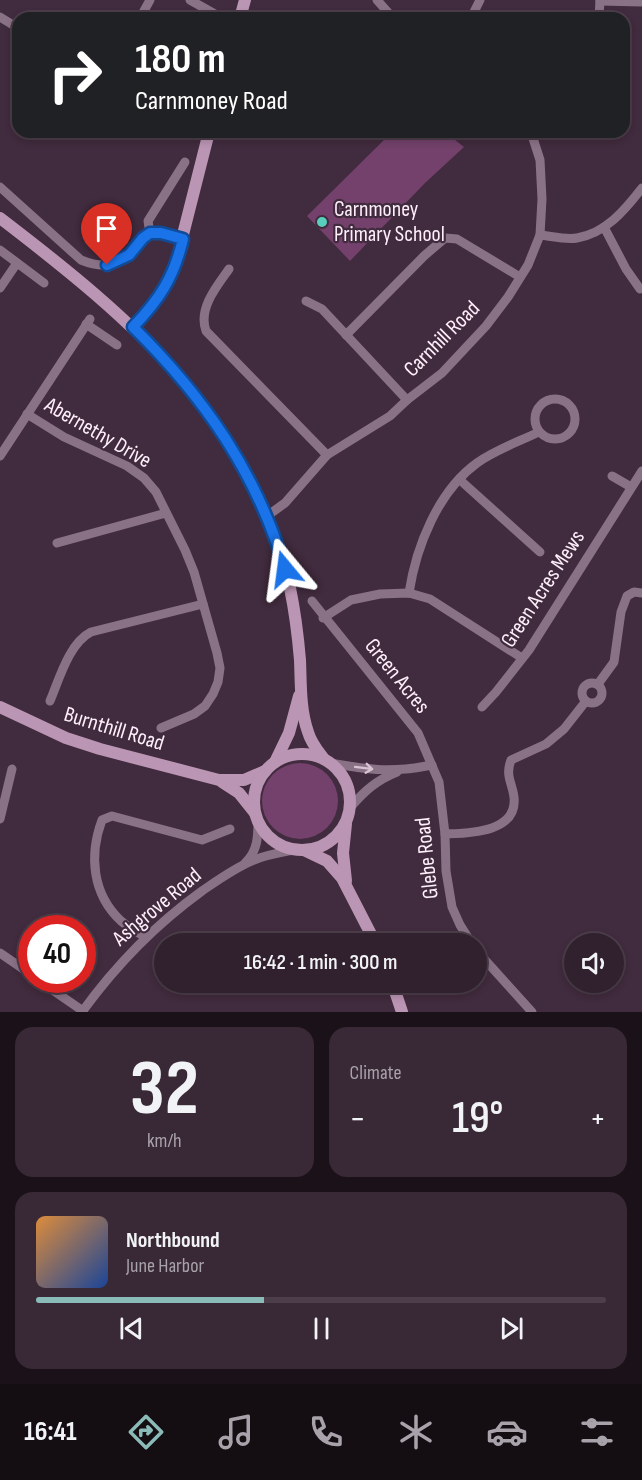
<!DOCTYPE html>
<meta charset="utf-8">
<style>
body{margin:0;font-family:"Sofia Sans Condensed",sans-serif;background:#392836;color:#f1f3f6;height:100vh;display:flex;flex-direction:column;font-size:22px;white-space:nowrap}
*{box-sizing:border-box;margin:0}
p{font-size:20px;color:#a8a3aa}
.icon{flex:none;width:33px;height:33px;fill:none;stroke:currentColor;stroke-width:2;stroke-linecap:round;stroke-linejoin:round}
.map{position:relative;height:1012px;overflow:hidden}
.sheet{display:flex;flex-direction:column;gap:15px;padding:15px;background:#1b1219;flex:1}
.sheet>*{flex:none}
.guide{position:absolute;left:12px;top:12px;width:618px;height:126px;border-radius:18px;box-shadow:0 3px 9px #0003,0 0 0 2px #4c3e4a;background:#202124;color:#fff;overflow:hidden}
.controls{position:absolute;left:564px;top:933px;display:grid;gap:12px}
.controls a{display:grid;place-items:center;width:60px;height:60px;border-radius:50%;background:#31202e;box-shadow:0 3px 9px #0003,0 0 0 2px #4c3e4a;font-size:30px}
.speed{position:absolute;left:18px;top:915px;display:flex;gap:12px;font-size:30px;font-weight:700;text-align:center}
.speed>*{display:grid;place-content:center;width:78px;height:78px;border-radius:50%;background:#31202e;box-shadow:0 3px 9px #0003,0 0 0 2px #4c3e4a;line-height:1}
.speed .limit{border:9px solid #d22;background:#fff;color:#111}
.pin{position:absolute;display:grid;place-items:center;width:51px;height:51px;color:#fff;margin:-62px -26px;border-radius:50% 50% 50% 0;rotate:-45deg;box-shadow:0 0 6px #0007}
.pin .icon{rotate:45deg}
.me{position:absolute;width:66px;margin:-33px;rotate:344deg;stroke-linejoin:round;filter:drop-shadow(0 0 4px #0008)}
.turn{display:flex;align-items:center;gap:21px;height:126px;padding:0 24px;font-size:27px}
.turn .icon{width:78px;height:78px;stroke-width:2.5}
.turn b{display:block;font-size:42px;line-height:51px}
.big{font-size:45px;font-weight:600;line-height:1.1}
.sheet .tile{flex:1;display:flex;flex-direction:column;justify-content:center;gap:9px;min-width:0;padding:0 21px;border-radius:18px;background:#392836}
.sheet .dial{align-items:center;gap:0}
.dial b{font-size:78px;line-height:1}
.song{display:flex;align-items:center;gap:18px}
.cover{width:72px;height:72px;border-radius:9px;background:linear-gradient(135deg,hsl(30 70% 55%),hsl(220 70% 35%))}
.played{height:6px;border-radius:3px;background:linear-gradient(90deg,#8bbbb9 40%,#4c3e4a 40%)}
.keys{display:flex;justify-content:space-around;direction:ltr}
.heat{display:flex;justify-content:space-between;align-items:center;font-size:33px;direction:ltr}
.sheet .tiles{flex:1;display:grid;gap:15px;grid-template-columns:1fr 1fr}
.tile:last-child{grid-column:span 2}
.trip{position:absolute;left:154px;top:933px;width:333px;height:60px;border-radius:30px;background:#31202e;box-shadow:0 3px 9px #0003,0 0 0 2px #4c3e4a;font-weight:600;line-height:60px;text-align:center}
.tab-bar{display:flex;height:96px;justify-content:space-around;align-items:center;background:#140d12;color:#a8a3aa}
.tab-bar .icon{width:42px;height:42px}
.tab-bar .on{color:#8bbbb9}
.tab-bar b{font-size:27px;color:#f1f3f6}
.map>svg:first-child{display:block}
.green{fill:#73416b}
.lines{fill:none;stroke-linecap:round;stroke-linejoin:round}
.street{stroke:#8a7286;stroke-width:9}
.secondary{stroke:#bb95b4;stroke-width:12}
.oneway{stroke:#d5c3d2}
.route-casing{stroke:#114b97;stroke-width:15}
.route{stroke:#1a73e8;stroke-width:10}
.poi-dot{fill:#5acebd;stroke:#412b3e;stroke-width:2}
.labels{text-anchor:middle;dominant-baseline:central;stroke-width:4.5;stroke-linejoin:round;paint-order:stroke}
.poi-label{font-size:22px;fill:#feeffb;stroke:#412b3e;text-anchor:start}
.street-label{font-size:22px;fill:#feeffb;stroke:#412b3e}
</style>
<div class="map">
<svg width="642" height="1012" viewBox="0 0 642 1012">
<rect width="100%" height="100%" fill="#412b3e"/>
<!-- green -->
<g class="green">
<path d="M385,132H445L464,147L425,183L350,261L307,216L385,139L382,134Z"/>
<circle cx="300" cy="801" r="38"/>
</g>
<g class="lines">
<!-- street -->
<g class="street">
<path d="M190,0L222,18"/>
<path d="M377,0L393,18"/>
<path d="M600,1L642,2"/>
<path d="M0,17L18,28"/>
<path d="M140,18L150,0"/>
<path d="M471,18L480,0"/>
<path d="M599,18L600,0"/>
<path d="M0,187L81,260C98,267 117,268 130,254C136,247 141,236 150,233C160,231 174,236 183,239"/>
<path d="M604,227L626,269L640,289"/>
<path d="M150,233L148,221L185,162"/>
<path d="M540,235C551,236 565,240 577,238C606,233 625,210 642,188"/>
<path d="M0,250L44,283"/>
<path d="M229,269C216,287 198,309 206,331L327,455"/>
<path d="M0,288L17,263"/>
<path d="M306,301L322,309L407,400"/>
<path d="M86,324L117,345"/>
<path d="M346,335L424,256L445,238L457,239L520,277"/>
<circle cx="555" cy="419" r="20"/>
<path d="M27,414L64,437L127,466L144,478L156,492L185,550L194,572L217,653L220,668L218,682L213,694L205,706L194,714L161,728"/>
<path d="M0,456L90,319"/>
<path d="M612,476L631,487"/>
<path d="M460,480L540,552"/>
<path d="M267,516L285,503L327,455L390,416L407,400L442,373L486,326L508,297L528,265L540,235L542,199L540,160L531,132"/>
<path d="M57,543L166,513"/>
<path d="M409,593C416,547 438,491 477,463C495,450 518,442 539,432"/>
<path d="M312,601L418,733L439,782L445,834L446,871L452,907L460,925L472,944"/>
<path d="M323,618L351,600L380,594L409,593L430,599L522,658"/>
<circle cx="592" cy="693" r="10"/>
<path d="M598,684L614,662L621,612L627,596L634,592L642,593"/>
<path d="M50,701C59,680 69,643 91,632L203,604"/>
<path d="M482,707L496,692L529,650L642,471"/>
<path d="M330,763C370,770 392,773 432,765"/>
<path d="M350,808C364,791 377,780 397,772"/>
<path d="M0,819L12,769"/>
<path d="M445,834C468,833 518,833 514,797C512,782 505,776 511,760L546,744L564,729L586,701"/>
<path d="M245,863C258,851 258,836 258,820"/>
<path d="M145,937C137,932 128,927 121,921C92,894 89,855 102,820L112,816L202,840L230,829"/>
<path d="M477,951L532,1012"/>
<path d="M0,953L32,975"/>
<path d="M38,980L83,1011"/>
<path d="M82,1012C116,965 155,925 202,891C218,880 236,867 254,860C268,854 284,852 299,849"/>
</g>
<!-- secondary -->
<g class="secondary">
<path d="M240,18L245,0"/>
<path d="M0,218C132,319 250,418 290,588C295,612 298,636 300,660C301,684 300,710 308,732C311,743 318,751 324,759"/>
<path d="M133,327L157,300L174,270L209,132"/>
<path d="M0,707L66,738L100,749L219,780H244L265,771"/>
<circle cx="302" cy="802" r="48"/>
<path d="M275,762L289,733L299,696"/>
<path d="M222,782L239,793L255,813"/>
<path d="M304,850L327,861L342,878L376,944"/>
<path d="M346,881L343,853L346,824"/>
<path d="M392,982L402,1012"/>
</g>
</g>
<!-- one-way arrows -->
<defs><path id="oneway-shaft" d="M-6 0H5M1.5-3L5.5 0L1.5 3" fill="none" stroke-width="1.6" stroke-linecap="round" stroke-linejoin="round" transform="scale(1.5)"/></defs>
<use class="oneway" href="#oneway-shaft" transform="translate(364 768) rotate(7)"/>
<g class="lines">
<!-- route casing -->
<g class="route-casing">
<path id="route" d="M107,265L129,255L143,238L150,233H161L183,239C174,277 160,299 133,327C204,397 257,473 285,569"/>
</g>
<!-- route -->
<use href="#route" class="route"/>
</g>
<!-- markers -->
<circle class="poi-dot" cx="322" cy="222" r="6"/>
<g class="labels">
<!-- poi labels -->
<g class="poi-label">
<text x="334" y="209">Carnmoney<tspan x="334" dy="25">Primary School</tspan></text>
</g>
<!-- street labels -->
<g class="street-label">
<text transform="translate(442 339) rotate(-45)">Carnhill Road</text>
<text transform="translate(98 433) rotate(30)">Abernethy Drive</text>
<text transform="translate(543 589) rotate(-57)">Green Acres Mews</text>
<text transform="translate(397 676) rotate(51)">Green Acres</text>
<text transform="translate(114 729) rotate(17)">Burnthill Road</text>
<text transform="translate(427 858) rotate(-96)">Glebe Road</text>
<text transform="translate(157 907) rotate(-40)">Ashgrove Road</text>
</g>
</g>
</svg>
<div class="controls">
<a><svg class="icon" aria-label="sound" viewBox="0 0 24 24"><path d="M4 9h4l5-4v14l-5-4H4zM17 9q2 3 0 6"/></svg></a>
</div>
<div class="speed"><div class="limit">40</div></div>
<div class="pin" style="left:107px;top:265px;background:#d93025"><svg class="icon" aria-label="arrive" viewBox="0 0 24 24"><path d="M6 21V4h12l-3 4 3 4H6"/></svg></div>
<svg class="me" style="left:285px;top:569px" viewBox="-20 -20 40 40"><path d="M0-17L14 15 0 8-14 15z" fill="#1a73e8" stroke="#fff" stroke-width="4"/></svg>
<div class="trip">16:42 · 1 min · 300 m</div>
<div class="guide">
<div class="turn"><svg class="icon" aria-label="right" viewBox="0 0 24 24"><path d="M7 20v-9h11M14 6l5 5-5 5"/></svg><div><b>180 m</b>Carnmoney Road</div></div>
</div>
</div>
<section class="sheet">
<div class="tiles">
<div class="tile dial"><b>32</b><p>km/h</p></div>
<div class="tile"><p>Climate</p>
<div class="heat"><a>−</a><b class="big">19°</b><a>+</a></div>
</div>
<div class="tile">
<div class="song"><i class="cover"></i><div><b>Northbound</b><p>June Harbor</p></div></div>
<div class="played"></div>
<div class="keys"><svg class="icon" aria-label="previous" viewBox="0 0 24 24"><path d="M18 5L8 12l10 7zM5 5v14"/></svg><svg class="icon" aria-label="pause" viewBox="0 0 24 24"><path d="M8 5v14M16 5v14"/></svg><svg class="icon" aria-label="next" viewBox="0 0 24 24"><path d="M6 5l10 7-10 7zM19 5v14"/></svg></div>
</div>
</div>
</section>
<nav class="tab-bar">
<b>16:41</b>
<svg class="icon on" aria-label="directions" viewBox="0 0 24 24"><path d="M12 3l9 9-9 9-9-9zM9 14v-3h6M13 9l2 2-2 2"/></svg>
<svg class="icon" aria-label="music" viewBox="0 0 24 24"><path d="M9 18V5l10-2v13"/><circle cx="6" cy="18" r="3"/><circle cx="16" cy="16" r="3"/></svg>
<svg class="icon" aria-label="phone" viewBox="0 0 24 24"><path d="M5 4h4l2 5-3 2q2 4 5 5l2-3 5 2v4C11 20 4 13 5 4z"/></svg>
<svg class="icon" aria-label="climate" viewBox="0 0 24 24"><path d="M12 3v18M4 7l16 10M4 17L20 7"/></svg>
<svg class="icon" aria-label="car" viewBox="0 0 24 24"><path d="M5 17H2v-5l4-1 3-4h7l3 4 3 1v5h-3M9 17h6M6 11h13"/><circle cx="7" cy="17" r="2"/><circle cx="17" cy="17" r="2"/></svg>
<svg class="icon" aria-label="filters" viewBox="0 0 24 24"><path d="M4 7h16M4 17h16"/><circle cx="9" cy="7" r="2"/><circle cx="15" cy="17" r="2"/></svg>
</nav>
